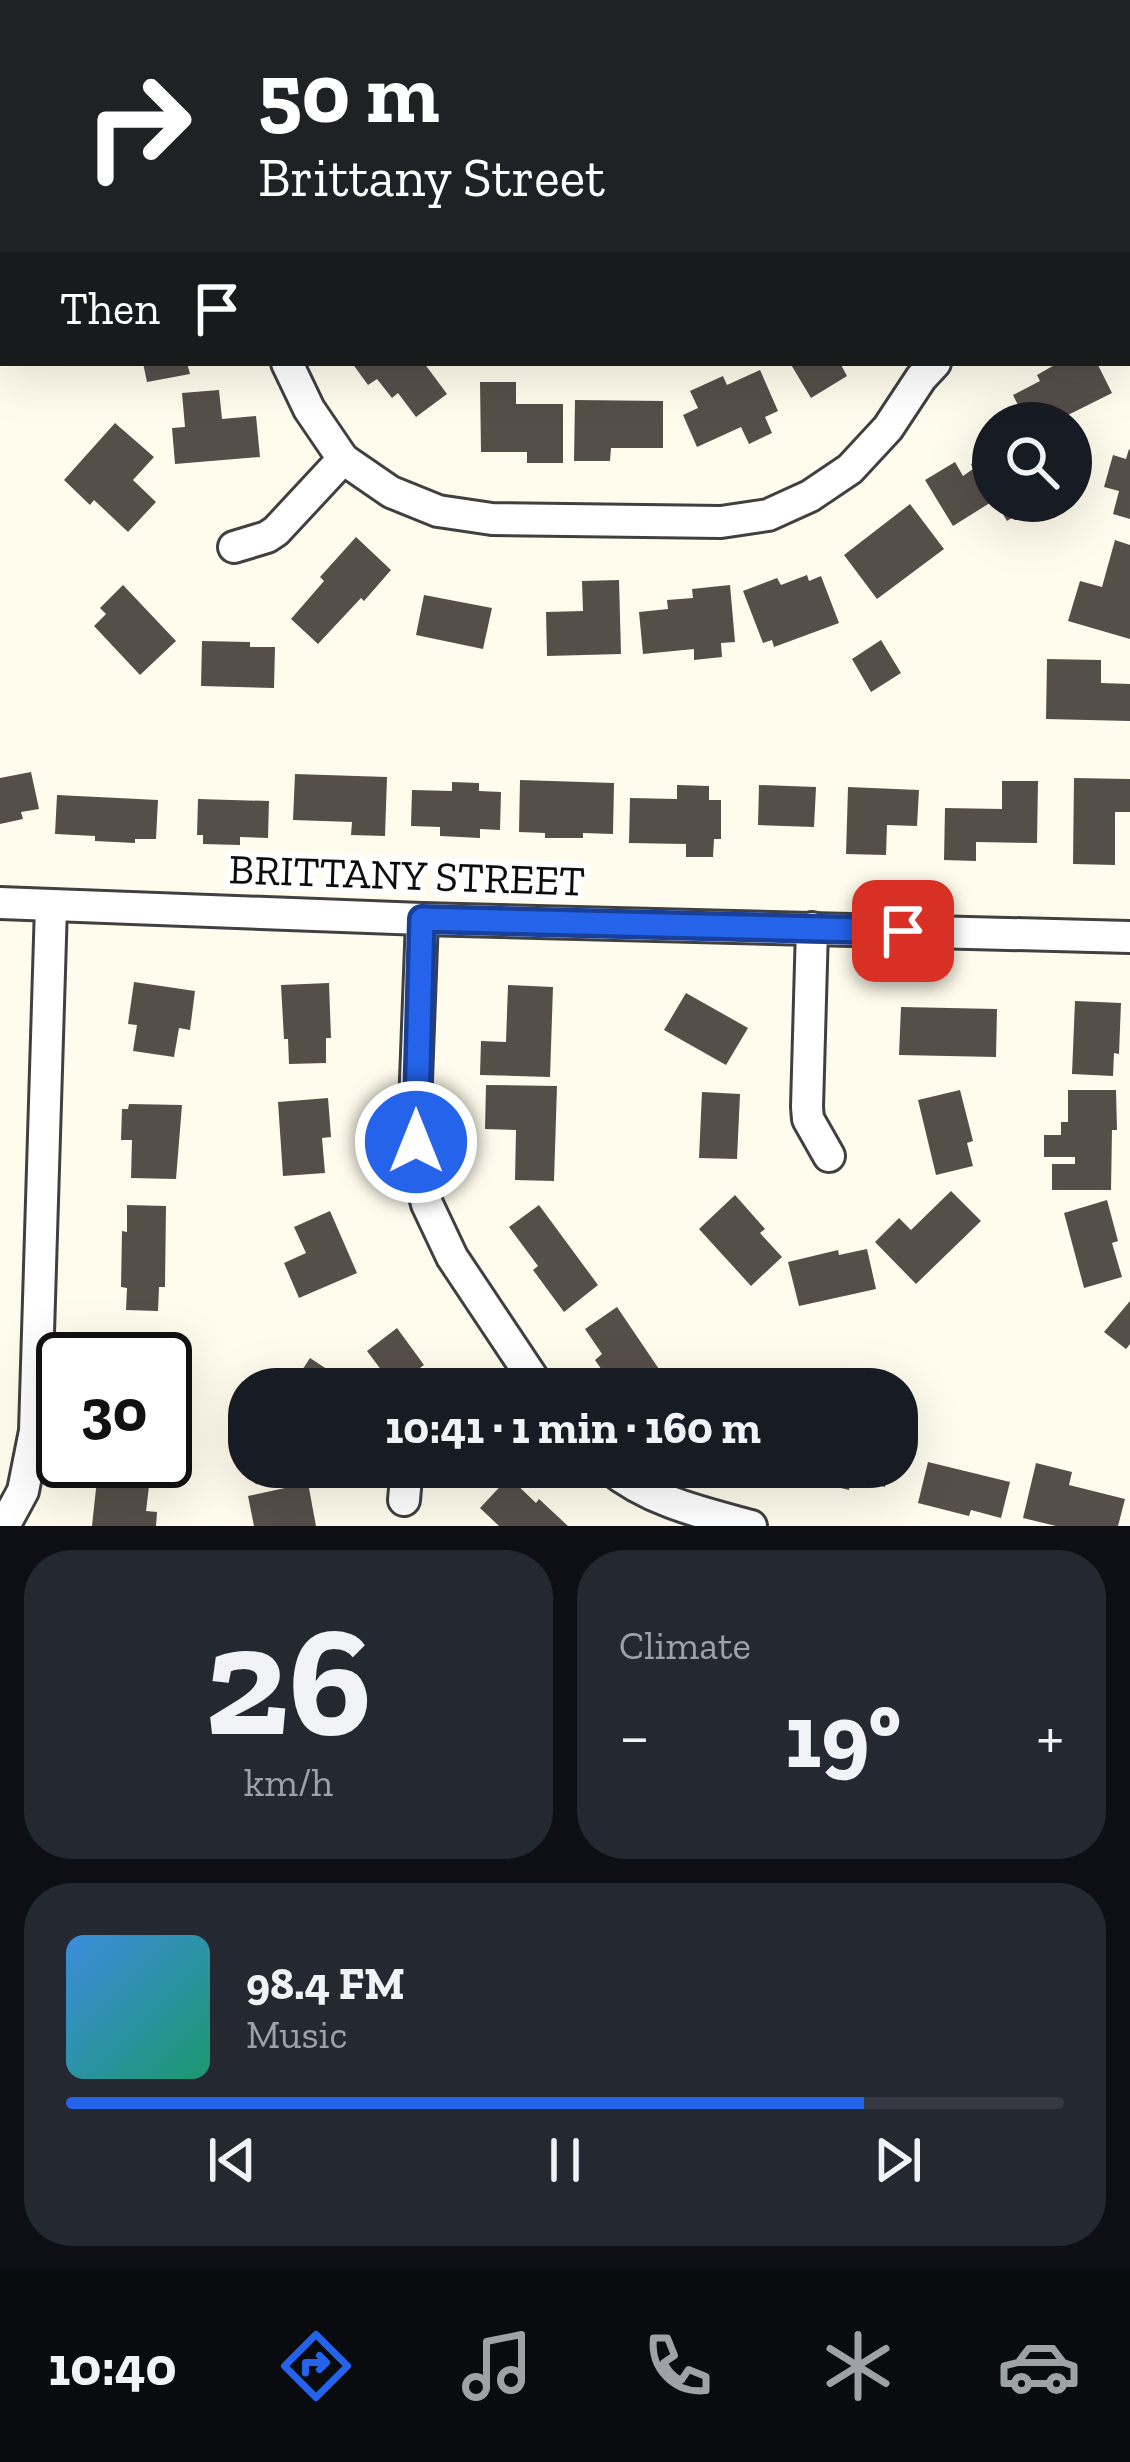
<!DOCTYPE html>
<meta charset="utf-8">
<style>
body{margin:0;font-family:"Zilla Slab",serif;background:#242831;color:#f1f3f6;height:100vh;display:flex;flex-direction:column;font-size:45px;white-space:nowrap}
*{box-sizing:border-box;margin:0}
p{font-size:39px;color:#9ea1a6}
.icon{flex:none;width:66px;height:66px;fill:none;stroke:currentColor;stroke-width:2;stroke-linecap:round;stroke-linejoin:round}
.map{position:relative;height:1526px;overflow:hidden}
.drawer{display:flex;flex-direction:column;gap:24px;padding:24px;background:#0d0f14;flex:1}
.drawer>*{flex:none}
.top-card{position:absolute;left:0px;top:0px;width:1131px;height:366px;box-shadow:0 12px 48px #0002;background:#202124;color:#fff;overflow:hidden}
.fabs{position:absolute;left:972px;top:402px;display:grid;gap:24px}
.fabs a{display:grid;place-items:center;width:120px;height:120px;border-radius:50%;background:#171b24;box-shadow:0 12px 48px #0002;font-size:60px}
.speed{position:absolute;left:36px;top:1332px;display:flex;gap:24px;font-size:60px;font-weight:700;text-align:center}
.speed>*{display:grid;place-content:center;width:156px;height:156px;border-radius:50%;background:#171b24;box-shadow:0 12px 48px #0002;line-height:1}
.speed .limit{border:6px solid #111;border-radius:18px;background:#fff;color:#111}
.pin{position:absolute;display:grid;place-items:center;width:102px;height:102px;color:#fff;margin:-51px;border-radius:24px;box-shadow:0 6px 18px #0006}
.me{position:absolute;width:132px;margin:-66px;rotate:0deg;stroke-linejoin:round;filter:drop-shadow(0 0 9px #0008)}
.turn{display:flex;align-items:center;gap:42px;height:252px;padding:0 60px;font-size:54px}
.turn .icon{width:156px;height:156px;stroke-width:2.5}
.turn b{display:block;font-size:84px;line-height:102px}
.then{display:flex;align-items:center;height:114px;padding:0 60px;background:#0003;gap:24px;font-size:45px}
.big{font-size:90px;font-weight:700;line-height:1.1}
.drawer .card{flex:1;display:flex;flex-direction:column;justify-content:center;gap:18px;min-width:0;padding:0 42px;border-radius:48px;background:#242831}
.drawer .dial{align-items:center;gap:0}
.dial b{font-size:156px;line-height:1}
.song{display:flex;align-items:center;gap:36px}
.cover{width:144px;height:144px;border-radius:18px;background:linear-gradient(135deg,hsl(210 70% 55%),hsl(160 70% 35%))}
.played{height:12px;border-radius:6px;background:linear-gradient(90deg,#2563eb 80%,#363941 80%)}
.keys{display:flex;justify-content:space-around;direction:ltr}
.heat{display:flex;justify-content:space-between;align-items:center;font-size:66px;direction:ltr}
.drawer .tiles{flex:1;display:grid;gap:24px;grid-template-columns:1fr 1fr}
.card:last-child{grid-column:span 2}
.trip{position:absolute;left:228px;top:1368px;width:690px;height:120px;border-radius:48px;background:#171b24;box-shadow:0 12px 48px #0002;font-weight:700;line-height:120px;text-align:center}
.tabs{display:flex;height:192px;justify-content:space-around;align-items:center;background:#090b0e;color:#9ea1a6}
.tabs .icon{width:84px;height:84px}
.tabs .current{color:#2563eb}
.tabs b{font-size:54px;color:#f1f3f6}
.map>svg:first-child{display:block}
.building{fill:#564e49}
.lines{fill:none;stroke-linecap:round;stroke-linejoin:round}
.minor-casing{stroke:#404040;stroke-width:36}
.path{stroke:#2f2f2f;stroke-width:6;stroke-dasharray:12 6;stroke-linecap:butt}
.minor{stroke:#fff;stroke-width:30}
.route-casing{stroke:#184099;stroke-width:30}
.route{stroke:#2563eb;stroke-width:21}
.labels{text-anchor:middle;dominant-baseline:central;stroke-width:12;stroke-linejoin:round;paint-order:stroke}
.street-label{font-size:42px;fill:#0d0d0d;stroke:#fff}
</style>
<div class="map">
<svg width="1130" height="1526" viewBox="0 0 1130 1526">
<rect width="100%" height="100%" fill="#fffced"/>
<!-- building -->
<g class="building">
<path d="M143,363H187L190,374L147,382Z"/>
<path d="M352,363H424L447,394L416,417L398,393L392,398L377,379L368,385Z"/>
<path d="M790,363H840L847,376L811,398Z"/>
<path d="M1058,363H1097L1112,393L1052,423H1027L1013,395L1040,381L1037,375Z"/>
<path d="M760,370L778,411L765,417L772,433L749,444L741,427L697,447L683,415L698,408L690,391L723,376L727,385Z"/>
<path d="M480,382H516V404H563V463H527V452H481Z"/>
<path d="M219,390L222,419L256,416L260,457L175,464L172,428L185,427L182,393Z"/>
<path d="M575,400L663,401V448H611L610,461H574Z"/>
<path d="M115,423L154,457L133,480L156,502L128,532L94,500L90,505L64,480Z"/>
<path d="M1129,449L1130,450V519L1113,514L1119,491L1104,487L1113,455L1126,459Z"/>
<path d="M993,450V501L953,526L925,480L955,462L963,476L973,469L971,464Z"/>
<path d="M995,501H1039L1007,521Z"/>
<path d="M910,504L944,549L877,599L844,555Z"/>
<path d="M356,537L391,570L364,601L361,598L318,644L291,619L324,581L320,577Z"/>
<path d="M1115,540L1130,545V639L1068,621L1080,581L1102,587Z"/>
<path d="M807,575L809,581L821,576L839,623L774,647L772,640L763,643L743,591L777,578L781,585Z"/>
<path d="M619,580L621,654L547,656L546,612L583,611L582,581Z"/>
<path d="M123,585L176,641L140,675L94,626L106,614L100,608Z"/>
<path d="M730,585L735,642L721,643L722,657L694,660V649L643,654L639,612L668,609L667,600L693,598L692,589Z"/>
<path d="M424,595L492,608L483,649L416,635Z"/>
<path d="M881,640L901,673L871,692L852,659Z"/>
<path d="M202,641L250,642V647H275L274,688L201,686Z"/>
<path d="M1047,659L1101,660V683L1130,684V721L1046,719Z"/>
<path d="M31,772L39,809L21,812L23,819L0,824V778Z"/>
<path d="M295,774L387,777L385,836L351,835L352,822L293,820Z"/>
<path d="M1074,778L1130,779V812H1115V865L1073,864Z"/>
<path d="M520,780L614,783L613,834L583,833V838H545V833L519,832Z"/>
<path d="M1002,781H1038L1037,843L976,842V861L944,860L945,808L1002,809Z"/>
<path d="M452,782L479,783V791L501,792L500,830L480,829V838L440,836V827L411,826L412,790L452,791Z"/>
<path d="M677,785L709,786V800H721V839H714L713,857H686V844L629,843L630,798L677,799Z"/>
<path d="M759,785L816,787L814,827L758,825Z"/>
<path d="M848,787L919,790L917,826L887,825L886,855L846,854Z"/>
<path d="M57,795L158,800L156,839H135V843L95,841V836L55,834Z"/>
<path d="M198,799L269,801L268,838L240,837V845L203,844V835H197Z"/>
<path d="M134,982L195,991L190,1030L179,1028L174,1057L133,1051L137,1025L128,1024Z"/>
<path d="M329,983L331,1038H326V1063L289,1064L288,1039H284L281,985Z"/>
<path d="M508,985L553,987L550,1077L480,1075L481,1041L506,1042Z"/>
<path d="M686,993L748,1028L726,1065L664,1030Z"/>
<path d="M1075,1001L1121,1003L1119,1054L1114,1053L1113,1076L1072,1074Z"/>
<path d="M901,1007L997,1009L996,1057L899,1055Z"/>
<path d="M486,1085L557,1086L554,1181L515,1180L516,1130L485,1129Z"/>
<path d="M960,1090L973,1141L967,1143L973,1166L936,1175L918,1100Z"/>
<path d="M1068,1090H1116L1117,1130H1112L1111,1190H1052V1164H1075V1157H1044V1135H1061V1122H1068Z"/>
<path d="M702,1092L740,1094L737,1159L699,1158Z"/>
<path d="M328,1098L331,1137L322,1138L325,1173L283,1176L278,1102Z"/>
<path d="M129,1104L182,1105L176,1179L131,1178L132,1140H121L122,1109H128Z"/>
<path d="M951,1191L981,1221L916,1284L875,1242L899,1218L911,1230Z"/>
<path d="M735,1195L765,1229L760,1233L782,1257L751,1286L699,1229Z"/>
<path d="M1107,1200L1118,1241L1112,1243L1122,1277L1084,1288L1064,1213Z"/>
<path d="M127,1205L166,1206L165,1287H159L158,1311L126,1310L127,1288L121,1287L122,1231L127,1232Z"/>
<path d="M539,1205L598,1285L564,1312L533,1270L538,1266L509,1227Z"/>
<path d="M330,1211L357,1273L299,1298L284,1263L306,1253L294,1227Z"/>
<path d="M867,1249L876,1289L799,1306L788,1262L838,1250L839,1255Z"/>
<path d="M1130,1301V1344L1126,1349L1104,1332Z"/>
<path d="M617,1307L663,1375L643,1389H615L595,1360L602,1354L585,1329Z"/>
<path d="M397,1328L424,1365L394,1387L367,1351Z"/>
<path d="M114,1337L167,1339L166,1359H113Z"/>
<path d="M310,1358L357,1389H290Z"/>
<path d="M99,1461H152L146,1511L157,1512L156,1526H92Z"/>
<path d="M928,1462L1010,1482L1001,1518L971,1510L969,1516L918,1503Z"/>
<path d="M1036,1463L1072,1472L1069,1485L1125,1499L1118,1526H1056L1023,1518Z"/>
<path d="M815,1467H890L885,1487L851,1479L849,1490L812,1481Z"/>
<path d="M509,1477L536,1503L539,1499L568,1526H499L480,1508Z"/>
<path d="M308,1483L316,1526H254L248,1496Z"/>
</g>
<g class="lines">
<!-- minor casing -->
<g class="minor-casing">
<g id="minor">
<path d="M264,3V0"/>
<path d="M1128,268H1130"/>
<path d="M343,459L391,492L438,511L492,519L721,522L768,515L810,496L850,469L888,428L921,378L935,363"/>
<path d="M234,547L267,537L276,531L343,459L309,409L287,363"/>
<path d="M0,903L422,919L1130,937"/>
<path d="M422,919L415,1107L419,1174L427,1204L452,1257L540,1389"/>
<path d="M812,928L807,1107L808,1119L829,1156"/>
<path d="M608,1467C650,1501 699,1512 751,1526"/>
<path d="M404,1500L406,1477L419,1467"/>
<path d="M4,1526L23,1491L35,1431L51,906"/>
</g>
</g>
<!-- path -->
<path class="path" d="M735,3L745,0"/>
<!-- minor -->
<use href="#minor" class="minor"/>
</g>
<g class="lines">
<!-- route casing -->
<g class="route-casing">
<path id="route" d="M416,1142L422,919L903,931"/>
</g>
<!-- route -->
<use href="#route" class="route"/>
</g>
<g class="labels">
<!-- street labels -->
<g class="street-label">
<text transform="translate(407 875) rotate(2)">BRITTANY STREET</text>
</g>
</g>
</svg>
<div class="fabs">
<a><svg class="icon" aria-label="search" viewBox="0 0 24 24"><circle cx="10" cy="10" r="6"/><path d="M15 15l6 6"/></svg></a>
</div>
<div class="speed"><div class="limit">30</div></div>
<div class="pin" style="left:903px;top:931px;background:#d93025"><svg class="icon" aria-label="arrive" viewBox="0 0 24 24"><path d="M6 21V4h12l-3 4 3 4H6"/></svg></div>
<svg class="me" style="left:416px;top:1142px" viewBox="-20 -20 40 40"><circle r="17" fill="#2563eb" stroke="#fff" stroke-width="3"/><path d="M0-11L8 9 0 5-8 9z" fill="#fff"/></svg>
<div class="trip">10:41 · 1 min · 160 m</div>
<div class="top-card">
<div class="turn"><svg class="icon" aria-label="right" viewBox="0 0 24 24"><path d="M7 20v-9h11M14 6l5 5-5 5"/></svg><div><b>50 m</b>Brittany Street</div></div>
<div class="then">Then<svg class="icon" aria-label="arrive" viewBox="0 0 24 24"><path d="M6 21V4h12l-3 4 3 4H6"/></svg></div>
</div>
</div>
<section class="drawer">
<div class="tiles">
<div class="card dial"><b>26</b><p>km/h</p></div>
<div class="card"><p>Climate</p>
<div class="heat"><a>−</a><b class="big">19°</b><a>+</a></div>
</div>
<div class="card">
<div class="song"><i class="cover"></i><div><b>98.4 FM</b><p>Music</p></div></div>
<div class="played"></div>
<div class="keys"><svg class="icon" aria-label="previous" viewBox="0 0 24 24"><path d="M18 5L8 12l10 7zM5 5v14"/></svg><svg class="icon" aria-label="pause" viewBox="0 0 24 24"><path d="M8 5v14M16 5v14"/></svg><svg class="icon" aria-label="next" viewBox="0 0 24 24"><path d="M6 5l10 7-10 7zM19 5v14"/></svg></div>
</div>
</div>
</section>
<nav class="tabs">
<b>10:40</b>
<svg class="icon current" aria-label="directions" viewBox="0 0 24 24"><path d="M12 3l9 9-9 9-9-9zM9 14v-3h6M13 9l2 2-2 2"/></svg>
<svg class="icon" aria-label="music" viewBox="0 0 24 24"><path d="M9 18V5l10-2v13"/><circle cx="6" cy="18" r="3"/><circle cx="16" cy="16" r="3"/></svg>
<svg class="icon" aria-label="phone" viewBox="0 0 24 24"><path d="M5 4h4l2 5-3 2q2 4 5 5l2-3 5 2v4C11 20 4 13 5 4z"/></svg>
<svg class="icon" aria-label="climate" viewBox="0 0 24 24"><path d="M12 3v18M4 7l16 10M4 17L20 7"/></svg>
<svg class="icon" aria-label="car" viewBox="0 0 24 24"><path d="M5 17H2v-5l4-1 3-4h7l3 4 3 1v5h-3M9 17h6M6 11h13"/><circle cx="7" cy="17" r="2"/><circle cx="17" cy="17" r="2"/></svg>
</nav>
